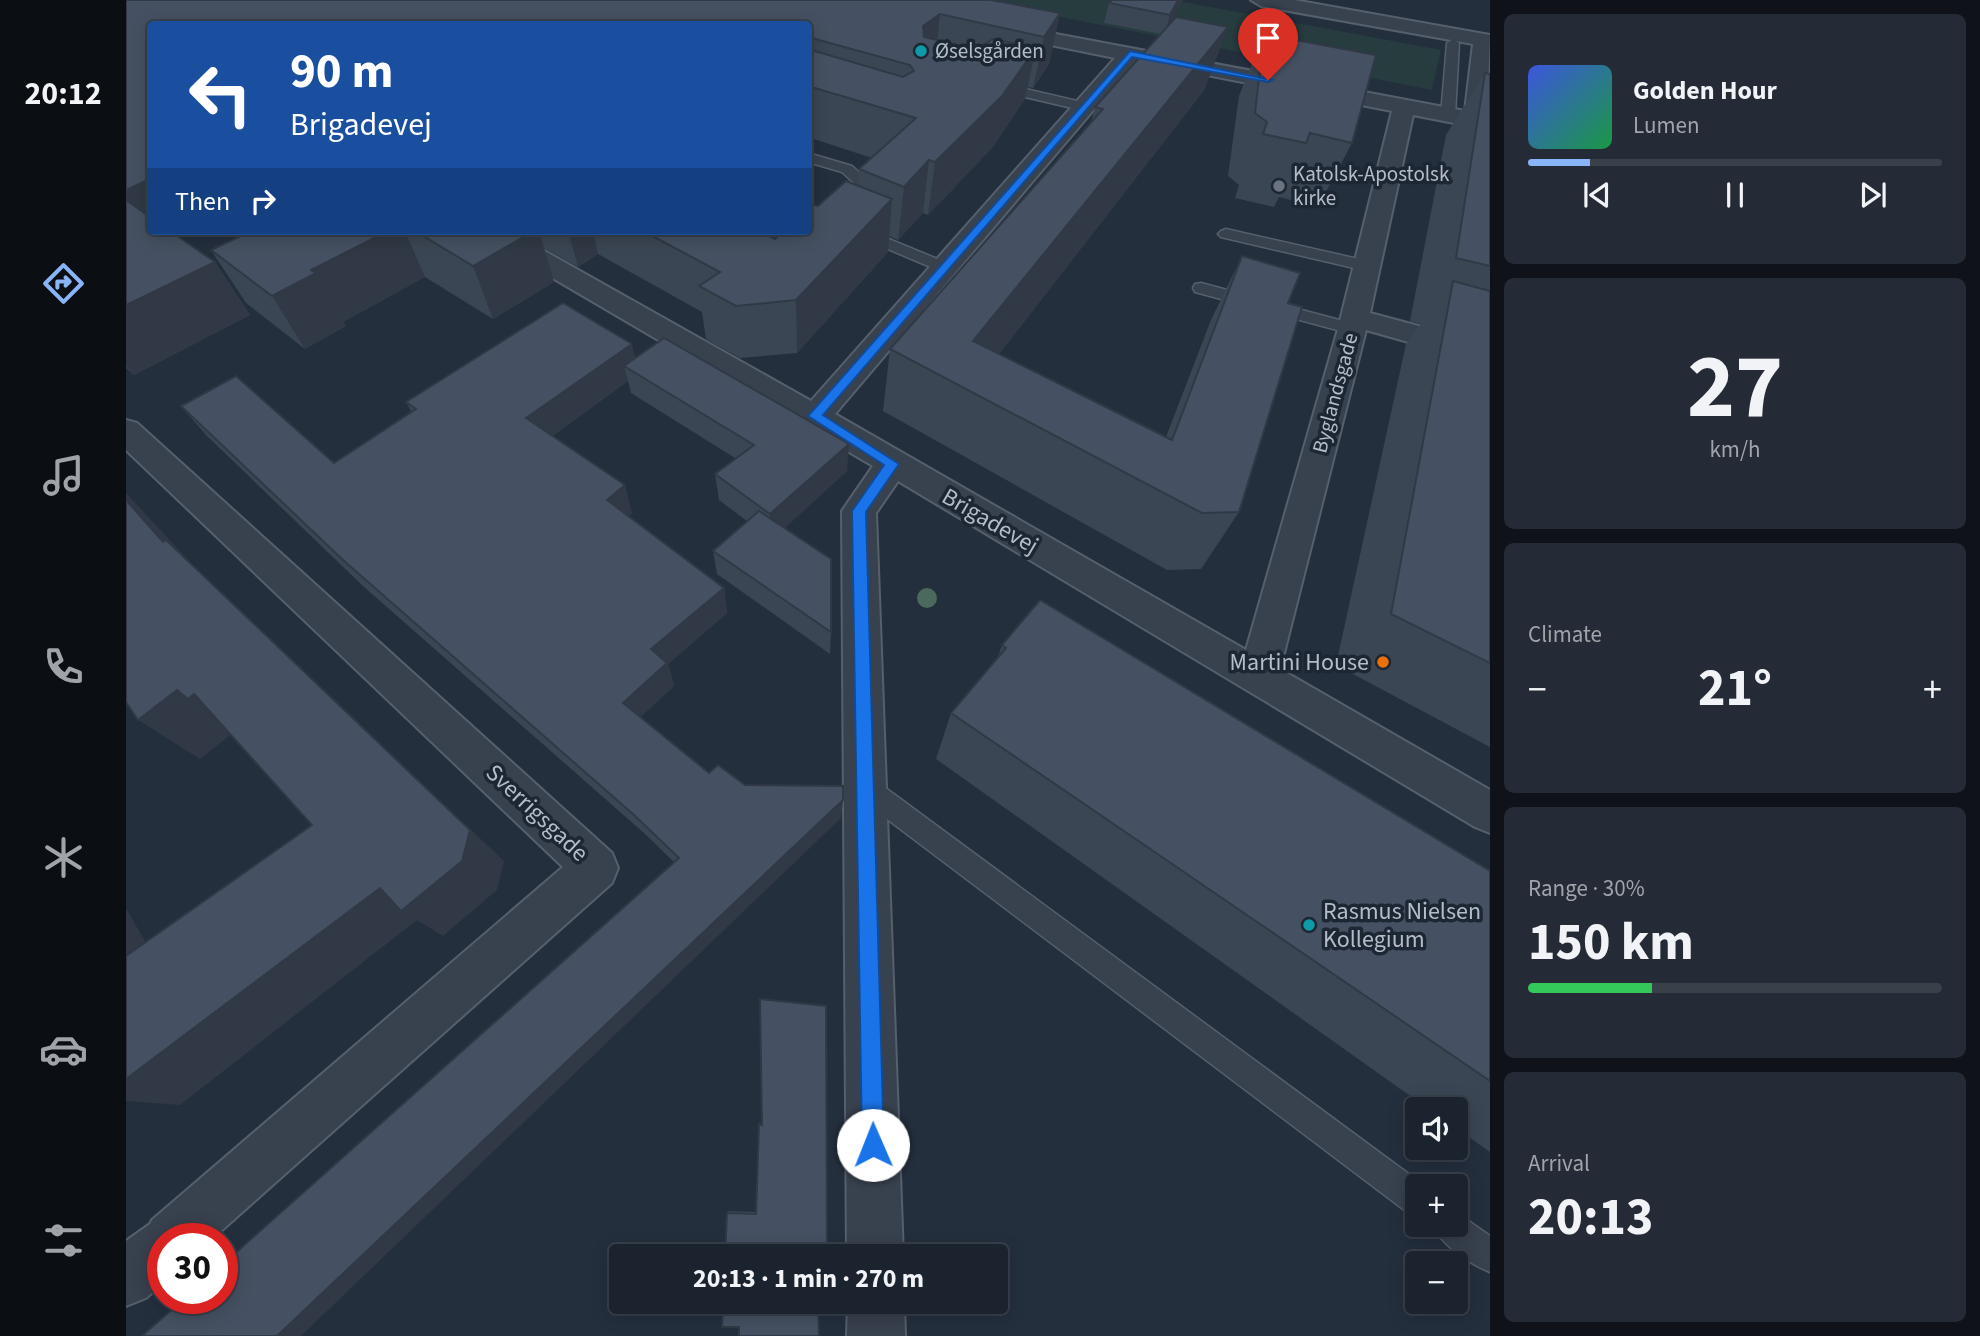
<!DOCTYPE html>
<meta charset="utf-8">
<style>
body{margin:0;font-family:"Source Sans 3",sans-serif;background:#242b36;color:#f1f3f6;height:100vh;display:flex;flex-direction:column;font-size:26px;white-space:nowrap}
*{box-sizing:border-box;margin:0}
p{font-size:23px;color:#a0a4aa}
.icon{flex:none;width:38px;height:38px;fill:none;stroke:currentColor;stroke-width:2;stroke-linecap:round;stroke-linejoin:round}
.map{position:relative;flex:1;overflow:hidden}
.sheet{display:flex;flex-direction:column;gap:14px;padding:14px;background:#0f1319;width:490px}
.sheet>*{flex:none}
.guide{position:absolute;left:21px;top:21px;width:665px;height:214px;border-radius:7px;box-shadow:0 4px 18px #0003,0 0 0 2px #39404a;background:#1a4fa0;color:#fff;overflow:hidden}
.fabs{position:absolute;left:1279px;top:1097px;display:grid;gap:14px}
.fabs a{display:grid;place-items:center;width:63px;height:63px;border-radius:7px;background:#1b232e;box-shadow:0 4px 18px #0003,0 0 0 2px #39404a;font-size:35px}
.speed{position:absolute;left:21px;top:1223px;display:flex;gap:14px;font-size:35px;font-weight:700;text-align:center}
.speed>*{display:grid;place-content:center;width:91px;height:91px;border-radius:50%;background:#1b232e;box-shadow:0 4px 18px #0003,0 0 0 2px #39404a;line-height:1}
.speed .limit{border:10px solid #d22;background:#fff;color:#111}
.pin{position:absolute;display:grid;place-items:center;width:60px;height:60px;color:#fff;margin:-72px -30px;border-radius:50% 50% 50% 0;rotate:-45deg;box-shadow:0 0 7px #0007}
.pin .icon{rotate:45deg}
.me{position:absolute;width:77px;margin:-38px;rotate:359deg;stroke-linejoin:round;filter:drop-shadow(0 0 5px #0008)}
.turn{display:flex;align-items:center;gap:24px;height:147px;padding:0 28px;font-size:32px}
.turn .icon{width:91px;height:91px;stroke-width:2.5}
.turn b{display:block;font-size:49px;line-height:60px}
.then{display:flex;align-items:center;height:66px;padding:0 28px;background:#0003;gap:14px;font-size:26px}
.big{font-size:52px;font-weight:700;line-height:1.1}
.sheet .tile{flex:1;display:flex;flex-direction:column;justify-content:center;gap:10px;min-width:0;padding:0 24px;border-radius:10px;background:#242b36}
.sheet .dial{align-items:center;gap:0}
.dial b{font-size:91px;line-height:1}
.song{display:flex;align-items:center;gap:21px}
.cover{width:84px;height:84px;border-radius:10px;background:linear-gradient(135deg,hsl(230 70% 55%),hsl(140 70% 35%))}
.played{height:7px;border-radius:4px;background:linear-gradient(90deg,#8ab4f8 15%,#39404a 15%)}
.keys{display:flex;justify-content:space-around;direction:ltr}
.heat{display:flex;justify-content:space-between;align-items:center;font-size:38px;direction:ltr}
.charge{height:10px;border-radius:5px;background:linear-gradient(90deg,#34c759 30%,#39404a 0)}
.trip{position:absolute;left:483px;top:1244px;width:399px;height:70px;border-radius:7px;background:#1b232e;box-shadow:0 4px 18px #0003,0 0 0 2px #39404a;font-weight:700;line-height:70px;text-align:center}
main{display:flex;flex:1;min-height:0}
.dock{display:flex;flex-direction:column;width:126px;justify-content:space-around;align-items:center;background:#0b0e12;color:#a0a4aa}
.dock .icon{width:49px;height:49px}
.dock .active{color:#8ab4f8}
.dock b{font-size:32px;color:#f1f3f6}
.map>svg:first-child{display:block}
.green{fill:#263c3f}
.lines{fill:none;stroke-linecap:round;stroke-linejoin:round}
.service-casing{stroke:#565f6c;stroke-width:3}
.minor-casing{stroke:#565f6c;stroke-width:4}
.service{fill:#38414e;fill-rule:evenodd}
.minor{fill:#38414e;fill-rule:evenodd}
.tree{fill:#4b6a5d}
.wall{fill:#3b4654}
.shaded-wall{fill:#303945}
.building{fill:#455162;stroke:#303945;stroke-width:2}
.route{fill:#1a73e8;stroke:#114b97;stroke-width:2}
.culture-dot{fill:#0f9aa8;stroke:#1d2633;stroke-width:2.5}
.worship-dot{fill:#6b7280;stroke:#1d2633;stroke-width:2.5}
.food-dot{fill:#e8710a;stroke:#1d2633;stroke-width:2.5}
.labels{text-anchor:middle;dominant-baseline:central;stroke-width:7;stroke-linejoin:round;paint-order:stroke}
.far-poi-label{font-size:21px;fill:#b4bcc9;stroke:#1d2633;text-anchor:start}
.far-street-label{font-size:21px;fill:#b4bcc9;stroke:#1d2633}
.street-label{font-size:24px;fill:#b4bcc9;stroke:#1d2633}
.poi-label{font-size:24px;fill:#b4bcc9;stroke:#1d2633;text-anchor:end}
</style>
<main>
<nav class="dock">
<b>20:12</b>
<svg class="icon active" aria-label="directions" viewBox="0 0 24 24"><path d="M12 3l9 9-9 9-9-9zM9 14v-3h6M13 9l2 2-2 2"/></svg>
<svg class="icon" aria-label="music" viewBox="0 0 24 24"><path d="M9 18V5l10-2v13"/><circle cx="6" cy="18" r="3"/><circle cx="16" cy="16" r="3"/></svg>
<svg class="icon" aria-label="phone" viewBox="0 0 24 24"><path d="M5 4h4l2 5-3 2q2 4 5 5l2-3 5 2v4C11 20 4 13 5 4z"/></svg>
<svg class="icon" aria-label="climate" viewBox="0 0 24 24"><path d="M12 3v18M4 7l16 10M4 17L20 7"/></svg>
<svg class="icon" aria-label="car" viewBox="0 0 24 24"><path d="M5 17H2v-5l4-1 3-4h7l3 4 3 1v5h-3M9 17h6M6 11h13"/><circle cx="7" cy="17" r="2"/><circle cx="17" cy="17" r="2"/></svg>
<svg class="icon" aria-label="filters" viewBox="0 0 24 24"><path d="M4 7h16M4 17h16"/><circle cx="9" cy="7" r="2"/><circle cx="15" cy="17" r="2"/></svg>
</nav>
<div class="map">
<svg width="1364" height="1336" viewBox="0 0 1364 1336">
<rect width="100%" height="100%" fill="#242f3e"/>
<!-- green -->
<path class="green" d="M848,0H1047L1315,50L1306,90Z"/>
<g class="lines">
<!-- service casing -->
<g class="service-casing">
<g id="service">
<path d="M1327,39L1333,43L1329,115L1322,119L1315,115L1321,43Z"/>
<path d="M870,82L964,104L966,107L959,111L865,89L864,86Z"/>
<path d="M682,153L726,166L744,183L687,233L682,235L675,231H682V222L728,183L716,172L682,162Z"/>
<path d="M736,228L826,265L828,268L820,273L814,271L731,236L728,233L731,230Z"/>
<path d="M1100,229L1241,261L1249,266L1241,271L1095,237L1092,234L1095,231Z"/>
<path d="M1075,283L1232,325L1234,329L1226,334L1069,292L1067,288L1069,284Z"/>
<path d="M737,774L746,778L1299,1186H1292V1217L1281,1212L728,794L725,786L728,778Z"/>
<path d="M1330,1212L1364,1236V1272C1344,1264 1315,1245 1307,1225H1330Z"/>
</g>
</g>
<!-- minor casing -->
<g class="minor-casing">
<g id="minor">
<path d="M1125,0H1168L1364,35L1361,116H1364V130L1287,115L1244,313L1364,345V365L1240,330L1154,669L1364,790V833L1349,827L772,481L750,513L777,1256H721L716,511L747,466L355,236L351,231H383L685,401L989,58L870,34L867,30L870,26L877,24L1339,111L1347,44L1135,6ZM1009,61L1266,111L1212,329L1120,650L709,414Z"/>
<path d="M0,420L11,423L486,853L492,868L486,883L86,1239H37V1283L20,1298L0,1306V1241L24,1224L26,1220L437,867L0,450Z"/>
<path d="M722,1302H778L779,1336H721Z"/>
</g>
</g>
<!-- service -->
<use href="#service" class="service"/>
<!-- minor -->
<use href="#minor" class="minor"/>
</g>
<!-- trees -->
<circle class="tree" cx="801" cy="598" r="10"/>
<!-- wall -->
<g class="wall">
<path d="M0,0L934,13L923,64L907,88L902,87L899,99L866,148L802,215L797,213L772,240L763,236L762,252L671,353L614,358L580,339L576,312L472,254L452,267L418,248L428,282L367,319L299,277L217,322L220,326L179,349L120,303L85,250L125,231H632L649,239L692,206L732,186L733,169L746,158L682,137V24H24L51,236L89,262L124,315L8,375L0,368Z"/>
<path d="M986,0H1057L1043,25L1079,89L873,354L1040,437L1085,320L1116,256L1162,303L1113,512L1075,569L1041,570L757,411L764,349L965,122L969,107L1035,34L978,23L983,3Z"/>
<path d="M1138,34L1226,143L1192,207L1153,197L1148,207L1109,198L1113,185L1102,176L1113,96Z"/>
<path d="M1359,73L1364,74V747L1210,665L1280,344L1295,324L1284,321L1320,135Z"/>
<path d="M509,358L721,471L658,528L705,632L704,654L591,574L587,551L621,521L593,500L589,474L609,458L505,393L502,381L426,436L506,513L502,516L598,588L601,613L542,664L548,686L514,717L583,773L715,818L548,862L518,833L237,586L80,435L55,406L208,463L285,411L280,402Z"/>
<path d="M876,645L1364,871V1152L1330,1128V1110H1304L810,759L825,713L871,659Z"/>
<path d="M603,1211L630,1212L701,1256L601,1213Z"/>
</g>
<!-- shaded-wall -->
<g class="shaded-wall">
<path d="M1052,0H1057L1038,35L1044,15Z"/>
<path d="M934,13L923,64L907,88L918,37Z"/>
<path d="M814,14L809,64L791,77L797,26Z"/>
<path d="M1102,27L1079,89L844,391L847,341Z"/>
<path d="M910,48L899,99L866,148L802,215L809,162Z"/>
<path d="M803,160L797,213L772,240L778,187Z"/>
<path d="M24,179V231H62L29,247L0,207V190Z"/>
<path d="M766,199L762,252L671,353L670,300Z"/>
<path d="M262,231H279L299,277L217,322L220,326L179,349L146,296L185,270Z"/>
<path d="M408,231H413L428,282L367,319L347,266Z"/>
<path d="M442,231H467L472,254L452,267Z"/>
<path d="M89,262L124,315L8,375L0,366V305Z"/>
<path d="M506,344L513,374L498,366L502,381L411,446L400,418Z"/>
<path d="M723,444L721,471L646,540L644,514Z"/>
<path d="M499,485L506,513L489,527L481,500Z"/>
<path d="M0,493L64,562L378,861L371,890L317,936L291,920L54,1105L0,1101V1079L254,888L0,500Z"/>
<path d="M598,588L601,613L542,664L548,686L506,725L497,703L525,649Z"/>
<path d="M51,690L68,694L108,732L74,759L12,720Z"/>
<path d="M717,800L715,818L175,1336H151Z"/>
<path d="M0,908L49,994L0,981Z"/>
</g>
<!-- building -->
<g class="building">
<path d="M0,0H865L934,13L918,37L814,14L797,26L798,37L850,49L867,39L910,48L876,96L809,162L803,160L778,187L733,169L790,118L682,86V49L777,77L788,71L784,65L682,37V24H24V179L0,190Z"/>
<path d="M986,0H1052L1044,15L983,3Z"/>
<path d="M1050,17L1102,27L847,341L1046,440L1116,256L1174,273L1162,303L1176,307L1113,512L1076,513L764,349L977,109L969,107Z"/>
<path d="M1138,34L1250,55L1226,143L1184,133L1180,143L1137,134L1141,122L1129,113Z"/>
<path d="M1359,73L1364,74V266L1330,258Z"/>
<path d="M720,181L766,199L670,300L610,306L573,286L594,272L517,231H632L649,239L658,231H682V209L687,205L692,206Z"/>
<path d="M0,200L24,217V231H44L89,262L0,305Z"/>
<path d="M125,231H262L185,270L190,273L146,296L85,250Z"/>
<path d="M289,231H408L347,266Z"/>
<path d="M1327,281L1364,291V663L1265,614Z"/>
<path d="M437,303L506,344L400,418L499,485L481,500L598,588L525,649L541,663L497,703L583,773L592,765L619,785L717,786V800L151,1336H16L59,1298H96V1265L553,858L508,815L217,560L55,406L110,376L208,463L290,409L280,402Z"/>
<path d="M538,338L723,444L644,514L589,474L628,445L498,366Z"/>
<path d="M0,500L37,542L40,540L344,830L336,861L275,911L254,888L0,1079V956L186,825L68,694L62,699L51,690L12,720L0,702Z"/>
<path d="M633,511L705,559V632L587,551Z"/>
<path d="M914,600L1364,871V1081L825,713L880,648L876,645Z"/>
<path d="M634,999L700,1006L701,1256H599L601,1213L630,1214L633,1124L636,1125Z"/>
<path d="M597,1302H692L693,1336H613V1327H596Z"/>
</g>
<!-- route -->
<path class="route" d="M1004,51L1146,80L1142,82L1006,57L697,415L773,464L740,512L758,1145L755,1152L747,1155L740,1152L736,1145L726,511L758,465L682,416Z"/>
<!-- markers -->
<g class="culture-dot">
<circle cx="795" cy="51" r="7"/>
<circle cx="1183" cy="925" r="7"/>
</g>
<circle class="worship-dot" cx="1153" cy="186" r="7"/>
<circle class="food-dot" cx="1257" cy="662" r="7"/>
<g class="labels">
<!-- far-poi labels -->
<g class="far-poi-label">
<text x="809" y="51">Øselsgården</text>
<text x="1167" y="174">Katolsk-Apostolsk<tspan x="1167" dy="24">kirke</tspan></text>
</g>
<!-- far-street labels -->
<g class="far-street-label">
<text transform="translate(1209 393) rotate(-75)">Byglandsgade</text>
</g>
<!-- street labels -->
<g class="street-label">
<text transform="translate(864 521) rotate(30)">Brigadevej</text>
<text transform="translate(411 813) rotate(43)">Sverrigsgade</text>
</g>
<!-- poi labels -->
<g class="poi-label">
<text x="1243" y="662">Martini House</text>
<text x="1197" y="911" text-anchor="start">Rasmus Nielsen<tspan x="1197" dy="28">Kollegium</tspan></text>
</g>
</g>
</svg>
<div class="fabs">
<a><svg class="icon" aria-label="sound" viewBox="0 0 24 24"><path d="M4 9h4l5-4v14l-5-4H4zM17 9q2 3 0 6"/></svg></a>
<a>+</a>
<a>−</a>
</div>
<div class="speed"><div class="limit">30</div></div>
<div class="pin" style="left:1142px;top:80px;background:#d93025"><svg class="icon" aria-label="arrive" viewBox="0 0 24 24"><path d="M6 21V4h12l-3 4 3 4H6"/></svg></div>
<svg class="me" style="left:747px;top:1145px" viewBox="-20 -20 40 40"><circle r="19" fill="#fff"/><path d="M0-13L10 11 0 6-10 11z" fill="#1a73e8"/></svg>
<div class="trip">20:13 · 1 min · 270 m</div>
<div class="guide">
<div class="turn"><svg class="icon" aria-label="left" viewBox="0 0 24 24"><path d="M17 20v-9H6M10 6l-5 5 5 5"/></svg><div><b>90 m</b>Brigadevej</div></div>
<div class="then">Then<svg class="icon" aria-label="right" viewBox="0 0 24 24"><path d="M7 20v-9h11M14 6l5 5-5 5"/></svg></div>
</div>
</div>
<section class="sheet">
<div class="tile">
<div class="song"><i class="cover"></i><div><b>Golden Hour</b><p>Lumen</p></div></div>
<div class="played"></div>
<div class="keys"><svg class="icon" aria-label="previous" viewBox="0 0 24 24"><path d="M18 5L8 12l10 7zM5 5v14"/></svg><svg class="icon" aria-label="pause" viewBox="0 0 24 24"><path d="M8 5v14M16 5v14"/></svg><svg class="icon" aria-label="next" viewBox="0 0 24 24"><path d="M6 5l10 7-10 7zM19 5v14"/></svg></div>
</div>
<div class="tile dial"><b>27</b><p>km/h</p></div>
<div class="tile"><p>Climate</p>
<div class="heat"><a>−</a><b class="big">21°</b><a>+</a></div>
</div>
<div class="tile"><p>Range · 30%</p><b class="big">150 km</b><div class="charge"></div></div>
<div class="tile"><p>Arrival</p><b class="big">20:13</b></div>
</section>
</main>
